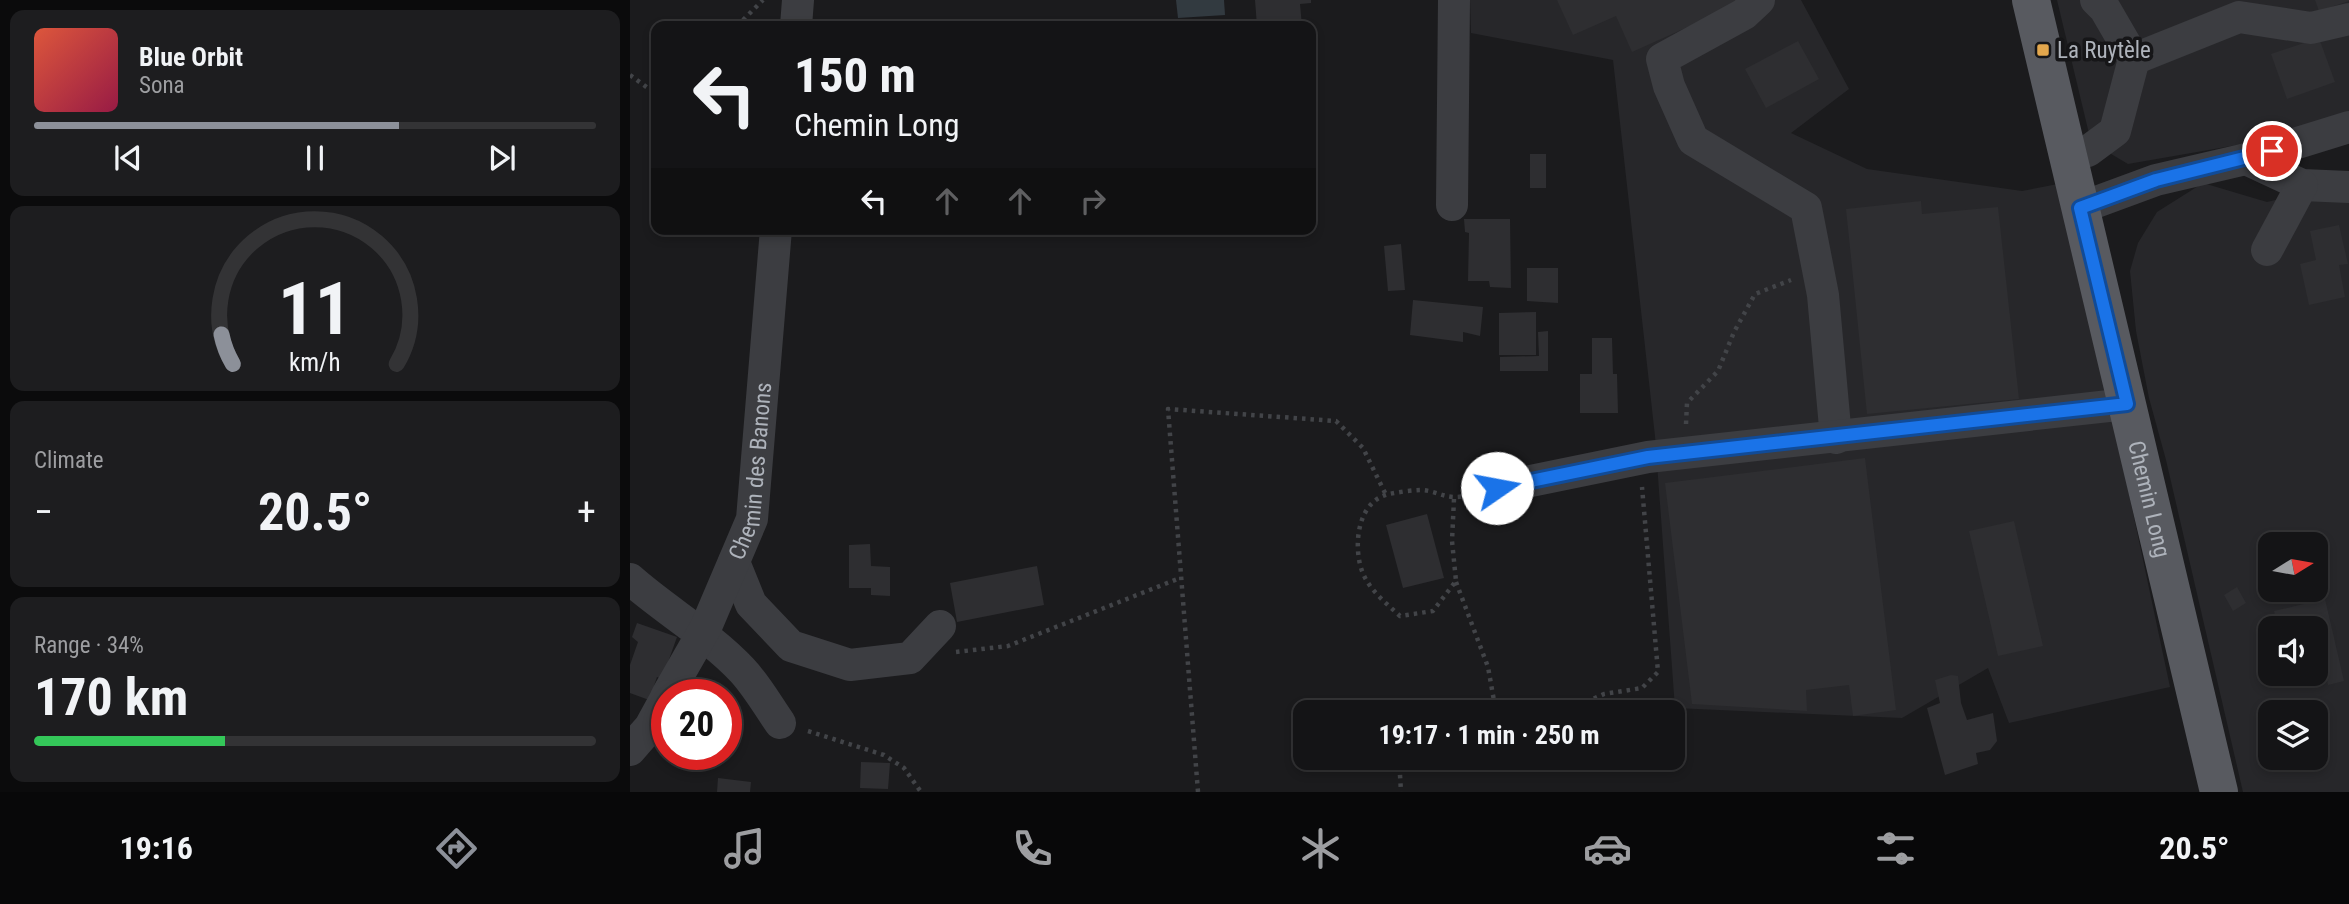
<!DOCTYPE html>
<meta charset="utf-8">
<style>
body{margin:0;font-family:"Roboto Condensed",sans-serif;background:#1d1d1f;color:#f1f3f6;height:100vh;display:flex;flex-direction:column;font-size:26px;white-space:nowrap}
*{box-sizing:border-box;margin:0}
p{font-size:23px;color:#9d9ea1}
.icon{flex:none;width:38px;height:38px;fill:none;stroke:currentColor;stroke-width:2;stroke-linecap:round;stroke-linejoin:round}
.map{position:relative;flex:1;overflow:hidden}
.sheet{display:flex;flex-direction:column;gap:10px;padding:10px;background:#0b0b0c;width:630px}
.sheet>*{flex:none}
.hud{position:absolute;left:21px;top:21px;width:665px;height:214px;border-radius:14px;box-shadow:0 4px 10px #0003,0 0 0 2px #333335;background:#141416;color:#f1f3f6;overflow:hidden}
.needle{width:46px;rotate:79deg}
.tools{position:absolute;left:1628px;top:532px;display:grid;gap:14px}
.tools a{display:grid;place-items:center;width:70px;height:70px;border-radius:14px;background:#141416;box-shadow:0 4px 10px #0003,0 0 0 2px #333335;font-size:35px}
.speed{position:absolute;left:21px;top:679px;display:flex;gap:14px;font-size:35px;font-weight:700;text-align:center}
.speed>*{display:grid;place-content:center;width:91px;height:91px;border-radius:50%;background:#141416;box-shadow:0 4px 10px #0003,0 0 0 2px #333335;line-height:1}
.speed .limit{border:10px solid #d22;background:#fff;color:#111}
.pin{position:absolute;display:grid;place-items:center;width:60px;height:60px;color:#fff;margin:-30px;border:4px solid #fff;border-radius:50%;box-shadow:0 2px 7px #0007}
.me{position:absolute;width:77px;margin:-38px;rotate:78deg;stroke-linejoin:round;filter:drop-shadow(0 0 5px #0008)}
.turn{display:flex;align-items:center;gap:24px;height:147px;padding:0 28px;font-size:32px}
.turn .icon{width:91px;height:91px;stroke-width:2.5}
.turn b{display:block;font-size:49px;line-height:60px}
.lanes{display:flex;align-items:center;height:66px;padding:0 28px;background:#0003;justify-content:center;gap:35px;direction:ltr}
.lanes .off{opacity:.35}
.big{font-size:52px;font-weight:700;line-height:1.1}
.sheet .widget{flex:1;display:flex;flex-direction:column;justify-content:center;gap:10px;min-width:0;padding:0 24px;border-radius:14px;background:#1d1d1f}
.sheet .dial{align-items:center;gap:0}
.dial svg{height:182px;overflow:visible;fill:none;stroke:#333335;stroke-width:7;stroke-linecap:round;text-anchor:middle}
.dial text{fill:#f1f3f6;stroke:none}
.song{display:flex;align-items:center;gap:21px}
.cover{width:84px;height:84px;border-radius:10px;background:linear-gradient(135deg,hsl(10 70% 55%),hsl(340 70% 35%))}
.played{height:7px;border-radius:4px;background:linear-gradient(90deg,#8c9099 65%,#333335 65%)}
.keys{display:flex;justify-content:space-around;direction:ltr}
.heat{display:flex;justify-content:space-between;align-items:center;font-size:38px;direction:ltr}
.charge{height:10px;border-radius:5px;background:linear-gradient(90deg,#34c759 34%,#333335 0)}
.trip{position:absolute;left:663px;top:700px;width:392px;height:70px;border-radius:14px;background:#141416;box-shadow:0 4px 10px #0003,0 0 0 2px #333335;font-weight:700;line-height:70px;text-align:center}
.tab-bar{display:flex;height:112px;justify-content:space-around;align-items:center;background:#080809;color:#9d9ea1}
.tab-bar .icon{width:49px;height:49px}
.tab-bar .selected{color:#8c9099}
.tab-bar b{font-size:32px;color:#f1f3f6}
main{display:flex;flex:1;min-height:0}
.map>svg:first-child{display:block}
.built{fill:#27272a;fill-rule:evenodd}
.water{fill:#323a40}
.building{fill:#2e2e31}
.lines{fill:none;stroke-linecap:round;stroke-linejoin:round}
.path{stroke:#424448;stroke-width:4.5;stroke-dasharray:3.5 5;stroke-linecap:butt}
.minor{stroke:#3c3d41;stroke-width:32}
.major{stroke:#585a60;stroke-width:38}
.route-casing{stroke:#114b97;stroke-width:18}
.route{stroke:#1a73e8;stroke-width:12}
.poi-dot{fill:#e3a74d;stroke:#161618;stroke-width:2.5}
.labels{text-anchor:middle;dominant-baseline:central;stroke-width:7;stroke-linejoin:round;paint-order:stroke}
.poi-label{font-size:23px;fill:#aeb3bb;stroke:#161618;text-anchor:start}
.street-label{font-size:23px;fill:#aeb3bb;stroke:#161618}
</style>
<main>
<section class="sheet">
<div class="widget">
<div class="song"><i class="cover"></i><div><b>Blue Orbit</b><p>Sona</p></div></div>
<div class="played"></div>
<div class="keys"><svg class="icon" aria-label="previous" viewBox="0 0 24 24"><path d="M18 5L8 12l10 7zM5 5v14"/></svg><svg class="icon" aria-label="pause" viewBox="0 0 24 24"><path d="M8 5v14M16 5v14"/></svg><svg class="icon" aria-label="next" viewBox="0 0 24 24"><path d="M6 5l10 7-10 7zM19 5v14"/></svg></div>
</div>
<div class="widget dial"><svg viewBox="0 0 100 80">
<path d="M14 69A42 42 0 1 1 86 69"/>
<path d="M14 69A42 42 0 0 1 9 56" stroke="#8c9099"/>
<text x="50" y="56" font-size="32" font-weight="700">11</text>
<text x="50" y="72" font-size="11">km/h</text>
</svg></div>
<div class="widget"><p>Climate</p>
<div class="heat"><a>−</a><b class="big">20.5°</b><a>+</a></div>
</div>
<div class="widget"><p>Range · 34%</p><b class="big">170 km</b><div class="charge"></div></div>
</section>
<div class="map">
<svg width="1719" height="792" viewBox="0 0 1719 792">
<rect width="100%" height="100%" fill="#1b1b1d"/>
<!-- built -->
<g class="built">
<path d="M840,0H1171L1219,89L1161,133L1237,169L1392,191L1433,183L1540,687L1379,723L1358,668L1272,718L1045,708L1025,436L983,60L841,33Z"/>
<path d="M1427,0H1719V112L1613,144L1498,164L1461,142Z"/>
<path d="M1719,182V792H1613L1536,460L1519,398L1506,331L1500,271L1508,243L1527,212L1573,183L1637,202ZM1640,544H1685V590H1640ZM1640,628H1685V674H1640ZM1640,712H1685V758H1640Z"/>
</g>
<!-- water -->
<path class="water" d="M546,0H594L595,15L548,18Z"/>
<!-- building -->
<g class="building">
<path d="M625,0H681V3L670,4L672,26H627Z"/>
<path d="M927,0H1118L1002,52L986,16L943,35Z"/>
<path d="M1685,0H1719V1L1689,11Z"/>
<path d="M595,19L596,26H541V22Z"/>
<path d="M1689,38L1705,82L1657,99L1641,54Z"/>
<path d="M1168,41L1189,79L1136,108L1115,69Z"/>
<rect x="900" y="154" width="16" height="34"/>
<path d="M1291,201L1292,214L1368,207L1389,399L1237,414L1216,209Z"/>
<path d="M834,219H880L881,288L860,287L859,281H838L839,233L835,232Z"/>
<path d="M1709,225L1718,264L1709,265L1715,297L1679,305L1670,264L1686,260L1680,231Z"/>
<path d="M771,244L775,290L758,291L754,246Z"/>
<path d="M897,268H928V303L897,301Z"/>
<path d="M783,300L853,307L850,336L833,332V342L780,335Z"/>
<path d="M906,312V355H869V313Z"/>
<path d="M918,331V371H870V357L909,356L908,332Z"/>
<path d="M962,338H982L983,374H987L988,413H950V374H962Z"/>
<path d="M1235,458L1266,710L1223,716L1219,685L1176,690L1177,711L1062,704L1035,483Z"/>
<path d="M797,514L814,578L773,588L756,525Z"/>
<path d="M1384,521L1413,646L1368,656L1339,531Z"/>
<path d="M240,544L241,566L260,567V596L241,595V588H219V545Z"/>
<path d="M407,566L414,605L327,622L320,583Z"/>
<path d="M1607,587L1616,603L1603,611L1594,595Z"/>
<path d="M1695,599L1714,681L1698,685L1696,675L1661,683L1659,674H1685V628H1648L1644,611Z"/>
<path d="M7,623L47,637L32,679L27,677L19,700L0,693V665L8,642L2,637Z"/>
<path d="M1321,675L1328,676L1331,703L1337,720L1363,713L1367,741L1360,750L1346,753L1348,764L1315,775L1297,708L1310,703L1305,680Z"/>
<path d="M231,762L260,763L258,789L230,788Z"/>
<path d="M88,778L121,782L120,792H87Z"/>
</g>
<g class="lines">
<!-- path -->
<g class="path">
<path d="M107,26L133,0"/>
<path d="M0,75L26,94"/>
<path d="M1056,424L1057,403L1088,371L1104,332L1125,294L1161,280"/>
<path d="M824,499L822,541L826,581L803,611L770,616C756,603 739,590 732,571C723,546 727,501 759,494C769,492 782,490 792,490C812,492 816,501 839,495"/>
<path d="M826,582L858,667L866,712"/>
<path d="M326,652L378,646L550,578"/>
<path d="M924,712L939,710L974,694L1012,688L1028,672L1012,487"/>
<path d="M178,731L254,755L274,768L291,792"/>
<path d="M769,758L771,792"/>
<path d="M568,792L538,409L706,421L733,448L756,495"/>
</g>
<!-- minor -->
<g class="minor">
<path d="M1129,0L1114,14L1032,59L1039,86L1063,140L1176,208L1193,295L1206,438"/>
<path d="M166,26L168,0"/>
<path d="M1504,59L1609,17L1681,28L1719,19"/>
<path d="M1438,156L1458,151L1485,131L1504,59L1475,9L1466,0"/>
<path d="M1616,159L1672,185L1719,187"/>
<path d="M822,205L824,0"/>
<path d="M1450,208L1526,180L1616,159L1719,127"/>
<path d="M1637,250L1672,185"/>
<path d="M867,488L1018,457L1497,404"/>
<path d="M104,562L121,604L161,646L220,665L280,658L310,626"/>
<path d="M0,579C36,611 79,635 112,670C127,686 138,706 150,723"/>
<path id="s1" d="M37,695L76,627L122,519L146,229"/>
<path d="M0,750L20,727L37,696"/>
</g>
<!-- major -->
<path class="major" id="s2" d="M1401,0L1589,792"/>
</g>
<g class="lines">
<!-- route casing -->
<g class="route-casing">
<path id="route" d="M867,488L1018,457L1497,404L1450,208L1526,180L1642,151"/>
</g>
<!-- route -->
<use href="#route" class="route"/>
</g>
<!-- markers -->
<rect class="poi-dot" x="1406" y="43" width="14" height="14" rx="3.5"/>
<g class="labels">
<!-- poi labels -->
<g class="poi-label">
<text x="1427" y="50">La Ruytèle</text>
</g>
<!-- street labels -->
<g class="street-label">
<text stroke="none"><textPath href="#s1" startOffset="243">Chemin des Banons</textPath></text>
<text stroke="none"><textPath href="#s2" startOffset="513">Chemin Long</textPath></text>
</g>
</g>
</svg>
<div class="tools">
<a><svg class="needle" viewBox="-14 -14 28 28"><path d="M0-13l5 13h-10z" fill="#e53935"/><path d="M0 13l5-13h-10z" fill="#9d9ea1"/></svg></a>
<a><svg class="icon" aria-label="sound" viewBox="0 0 24 24"><path d="M4 9h4l5-4v14l-5-4H4zM17 9q2 3 0 6"/></svg></a>
<a><svg class="icon" aria-label="layers" viewBox="0 0 24 24"><path d="M12 4l9 5-9 5-9-5zM3 14l9 5 9-5"/></svg></a>
</div>
<div class="speed"><div class="limit">20</div></div>
<div class="pin" style="left:1642px;top:151px;background:#d93025"><svg class="icon" aria-label="arrive" viewBox="0 0 24 24"><path d="M6 21V4h12l-3 4 3 4H6"/></svg></div>
<svg class="me" style="left:867px;top:488px" viewBox="-20 -20 40 40"><circle r="19" fill="#fff"/><path d="M0-13L10 11 0 6-10 11z" fill="#1a73e8"/></svg>
<div class="trip">19:17 · 1 min · 250 m</div>
<div class="hud">
<div class="turn"><svg class="icon" aria-label="left" viewBox="0 0 24 24"><path d="M17 20v-9H6M10 6l-5 5 5 5"/></svg><div><b>150 m</b>Chemin Long</div></div>
<div class="lanes"><svg class="icon" aria-label="left" viewBox="0 0 24 24"><path d="M17 20v-9H6M10 6l-5 5 5 5"/></svg><svg class="icon off" aria-label="ahead" viewBox="0 0 24 24"><path d="M12 20V5M6 11l6-6 6 6"/></svg><svg class="icon off" aria-label="ahead" viewBox="0 0 24 24"><path d="M12 20V5M6 11l6-6 6 6"/></svg><svg class="icon off" aria-label="right" viewBox="0 0 24 24"><path d="M7 20v-9h11M14 6l5 5-5 5"/></svg></div>
</div>
</div>
</main>
<nav class="tab-bar">
<b>19:16</b>
<svg class="icon selected" aria-label="directions" viewBox="0 0 24 24"><path d="M12 3l9 9-9 9-9-9zM9 14v-3h6M13 9l2 2-2 2"/></svg>
<svg class="icon" aria-label="music" viewBox="0 0 24 24"><path d="M9 18V5l10-2v13"/><circle cx="6" cy="18" r="3"/><circle cx="16" cy="16" r="3"/></svg>
<svg class="icon" aria-label="phone" viewBox="0 0 24 24"><path d="M5 4h4l2 5-3 2q2 4 5 5l2-3 5 2v4C11 20 4 13 5 4z"/></svg>
<svg class="icon" aria-label="climate" viewBox="0 0 24 24"><path d="M12 3v18M4 7l16 10M4 17L20 7"/></svg>
<svg class="icon" aria-label="car" viewBox="0 0 24 24"><path d="M5 17H2v-5l4-1 3-4h7l3 4 3 1v5h-3M9 17h6M6 11h13"/><circle cx="7" cy="17" r="2"/><circle cx="17" cy="17" r="2"/></svg>
<svg class="icon" aria-label="filters" viewBox="0 0 24 24"><path d="M4 7h16M4 17h16"/><circle cx="9" cy="7" r="2"/><circle cx="15" cy="17" r="2"/></svg>
<b>20.5°</b>
</nav>
